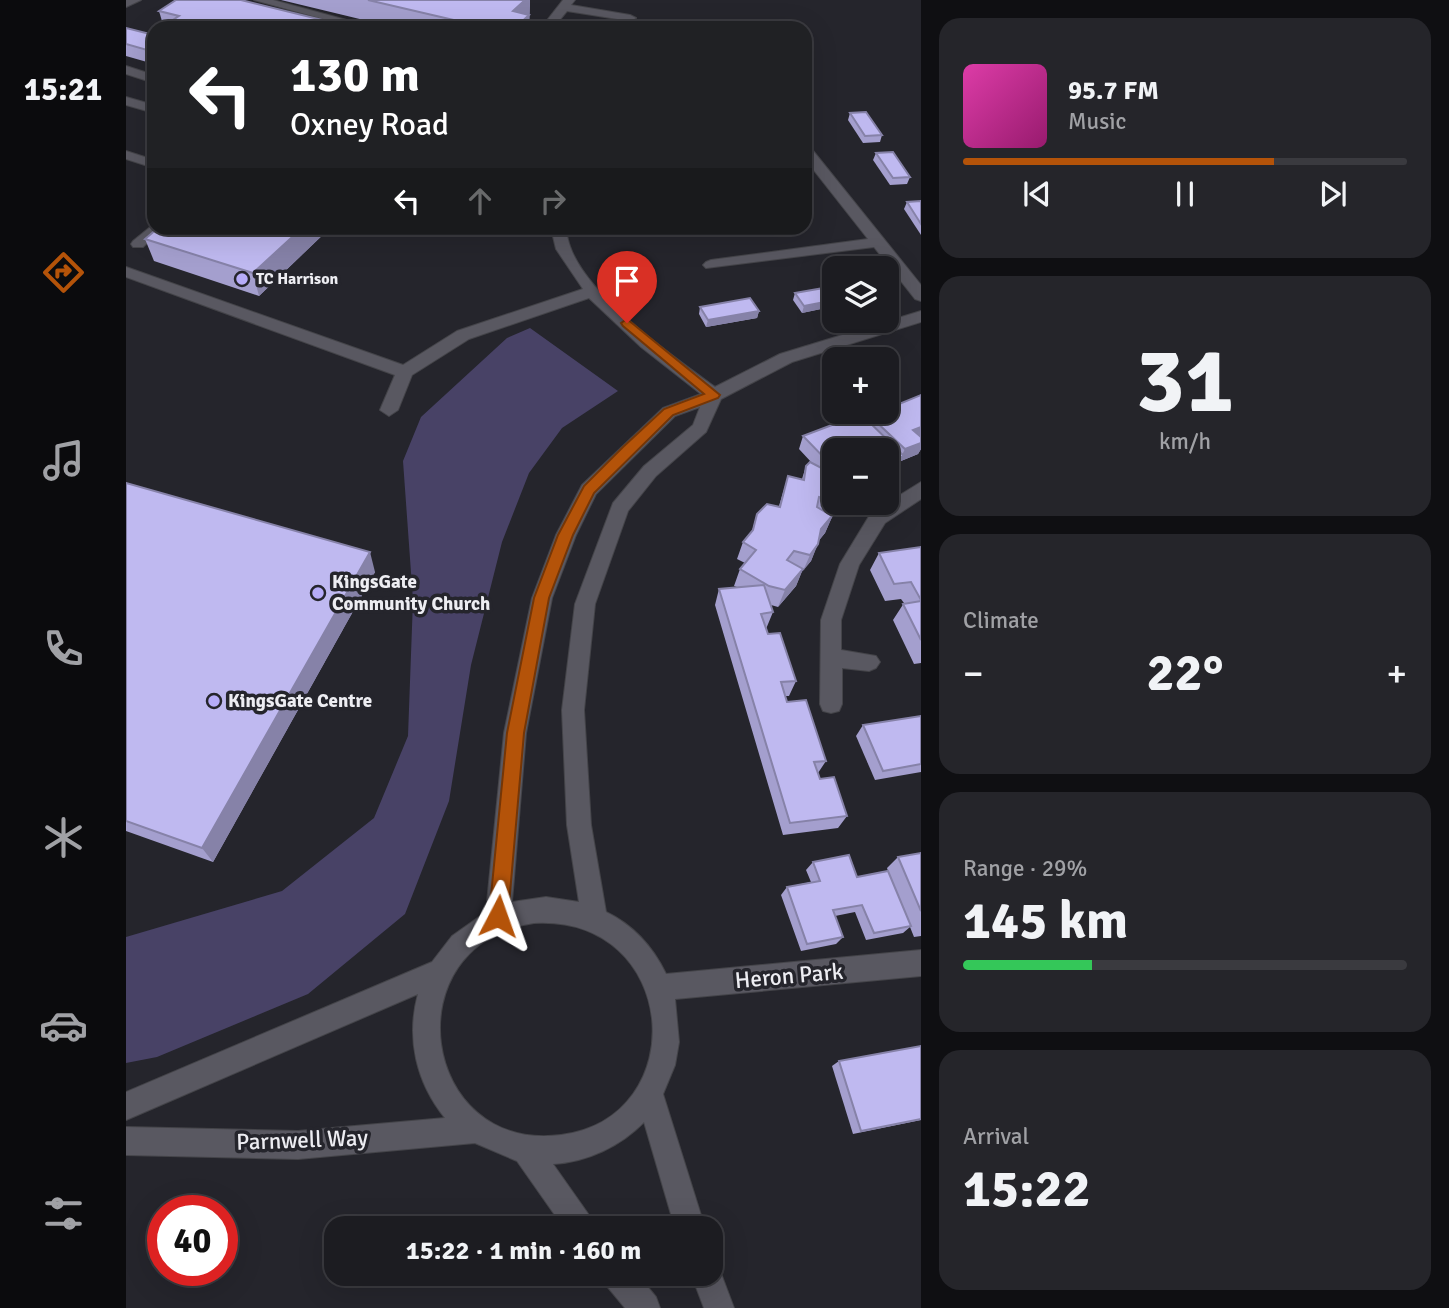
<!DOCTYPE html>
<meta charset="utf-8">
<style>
body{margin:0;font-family:Signika,sans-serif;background:#25252a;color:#f1f3f6;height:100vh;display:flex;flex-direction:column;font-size:26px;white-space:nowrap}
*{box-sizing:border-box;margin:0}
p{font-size:23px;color:#a0a1a5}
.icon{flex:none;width:38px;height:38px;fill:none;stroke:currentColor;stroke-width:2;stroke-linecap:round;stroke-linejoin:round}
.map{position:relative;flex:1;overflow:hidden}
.drawer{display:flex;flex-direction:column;gap:18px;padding:18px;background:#0f0f12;width:528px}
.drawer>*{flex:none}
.banner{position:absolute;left:21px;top:21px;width:665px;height:214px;border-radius:21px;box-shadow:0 7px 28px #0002,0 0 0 2px #3a3a3f;background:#202124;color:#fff;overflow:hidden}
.tools{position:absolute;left:696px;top:256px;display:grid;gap:14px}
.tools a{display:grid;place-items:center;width:77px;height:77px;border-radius:14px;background:#1c1c21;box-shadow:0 7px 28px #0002,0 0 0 2px #3a3a3f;font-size:35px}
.speed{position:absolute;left:21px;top:1195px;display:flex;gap:14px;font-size:35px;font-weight:700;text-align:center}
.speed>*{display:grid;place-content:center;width:91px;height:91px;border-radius:50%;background:#1c1c21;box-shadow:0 7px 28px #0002,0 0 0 2px #3a3a3f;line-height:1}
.speed .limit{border:10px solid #d22;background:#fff;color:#111}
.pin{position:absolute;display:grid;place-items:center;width:60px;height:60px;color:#fff;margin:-72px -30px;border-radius:50% 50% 50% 0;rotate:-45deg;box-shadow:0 0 7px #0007}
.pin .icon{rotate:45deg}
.me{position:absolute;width:77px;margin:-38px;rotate:4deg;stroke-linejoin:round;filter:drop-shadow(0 0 5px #0008)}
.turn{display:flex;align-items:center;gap:24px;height:147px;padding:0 28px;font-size:32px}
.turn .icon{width:91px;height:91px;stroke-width:2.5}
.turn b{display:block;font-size:49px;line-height:60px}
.lanes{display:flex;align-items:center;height:66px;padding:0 28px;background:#0003;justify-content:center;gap:35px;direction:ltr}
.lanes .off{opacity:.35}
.big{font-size:52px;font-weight:800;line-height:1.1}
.drawer .tile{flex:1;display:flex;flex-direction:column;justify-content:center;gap:10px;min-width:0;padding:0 24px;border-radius:21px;background:#25252a}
.drawer .dial{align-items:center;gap:0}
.dial b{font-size:91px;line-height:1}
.song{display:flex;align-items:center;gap:21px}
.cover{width:84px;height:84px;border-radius:10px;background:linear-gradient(135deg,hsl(320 70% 55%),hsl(320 70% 35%))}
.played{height:7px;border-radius:4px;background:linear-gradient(90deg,#b45309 70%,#3a3a3f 70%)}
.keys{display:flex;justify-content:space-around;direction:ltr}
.heat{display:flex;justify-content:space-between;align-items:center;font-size:38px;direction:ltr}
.charge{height:10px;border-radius:5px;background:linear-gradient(90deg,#34c759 29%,#3a3a3f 0)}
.trip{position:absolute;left:198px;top:1216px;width:399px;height:70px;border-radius:21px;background:#1c1c21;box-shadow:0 7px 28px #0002,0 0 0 2px #3a3a3f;font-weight:800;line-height:70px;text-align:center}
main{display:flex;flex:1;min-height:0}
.dock{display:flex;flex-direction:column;width:126px;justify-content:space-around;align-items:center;background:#0b0b0d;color:#a0a1a5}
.dock .icon{width:49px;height:49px}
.dock .selected{color:#b45309}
.dock b{font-size:32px;color:#f1f3f6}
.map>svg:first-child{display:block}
.green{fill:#484266}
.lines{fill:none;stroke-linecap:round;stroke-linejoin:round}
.minor-casing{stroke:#444449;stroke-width:2}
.minor{fill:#595861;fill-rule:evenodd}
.wall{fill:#a49fce}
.shaded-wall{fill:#8682a8}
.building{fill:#bfb9f0;stroke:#8682a8;stroke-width:2}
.route{fill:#b45309;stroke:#753606;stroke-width:2}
.poi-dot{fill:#b6acf8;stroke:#25252c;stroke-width:2.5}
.labels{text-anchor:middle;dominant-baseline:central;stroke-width:7;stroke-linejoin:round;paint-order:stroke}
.far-poi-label{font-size:16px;font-weight:bold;fill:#ededf2;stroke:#25252c;text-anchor:start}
.poi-label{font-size:19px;font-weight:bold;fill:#ededf2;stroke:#25252c;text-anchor:start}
.near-street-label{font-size:23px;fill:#ededf2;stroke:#25252c}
</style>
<main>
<nav class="dock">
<b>15:21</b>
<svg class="icon selected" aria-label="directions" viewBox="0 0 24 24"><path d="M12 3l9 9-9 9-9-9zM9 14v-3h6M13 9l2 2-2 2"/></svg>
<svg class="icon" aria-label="music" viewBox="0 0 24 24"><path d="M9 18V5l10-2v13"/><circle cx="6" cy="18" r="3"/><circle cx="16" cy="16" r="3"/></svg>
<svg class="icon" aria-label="phone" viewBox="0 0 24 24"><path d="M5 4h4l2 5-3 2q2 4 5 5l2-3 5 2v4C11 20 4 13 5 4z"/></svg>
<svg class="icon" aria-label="climate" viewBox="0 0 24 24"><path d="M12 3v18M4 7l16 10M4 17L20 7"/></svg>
<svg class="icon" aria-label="car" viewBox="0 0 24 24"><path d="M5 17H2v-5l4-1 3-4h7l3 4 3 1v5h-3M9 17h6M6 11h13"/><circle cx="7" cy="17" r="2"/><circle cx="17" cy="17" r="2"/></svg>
<svg class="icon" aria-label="filters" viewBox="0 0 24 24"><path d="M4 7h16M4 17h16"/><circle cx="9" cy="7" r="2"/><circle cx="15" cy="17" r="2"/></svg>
</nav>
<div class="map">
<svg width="795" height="1308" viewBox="0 0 795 1308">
<rect width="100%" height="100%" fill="#25252c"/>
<!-- green -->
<path class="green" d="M404,328L492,391L436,428L403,473L376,542L345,665L323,801L279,914L182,994L31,1057L0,1063V937L156,891L248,818L282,736L287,600L277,461L295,417L381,338Z"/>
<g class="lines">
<!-- minor casing -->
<g class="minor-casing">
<g id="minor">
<path d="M0,0H15L0,7Z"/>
<path d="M128,0H147L250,28H230Z"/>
<path d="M437,0H449L445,5L504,15L510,18L504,21L441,11L427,28H415Z"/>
<path d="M0,66L28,75V83L0,74Z"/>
<path d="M0,97L28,105V113L0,105Z"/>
<path d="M679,146L684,147L795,285V301L789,299L748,247L580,268L577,265L580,262L585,260L742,239L679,159Z"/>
<path d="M0,151L28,160V168L0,159Z"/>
<path d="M28,224V228H37L17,247H7L5,244L7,241Z"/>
<path d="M425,228H439C441,234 442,242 445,249C464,298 546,356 589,387L654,354L795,311V322L666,362L595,399L580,432L530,476L502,511L469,604L458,710L465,825L480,912C507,925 527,947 540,974L795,950V976L549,999L553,1042L549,1065L537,1094L579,1228H549L518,1122C495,1146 461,1162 427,1164L465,1218L470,1228H438L391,1161L349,1143L172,1159L0,1155V1127L172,1131L319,1118C290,1082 280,1038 292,994L0,1120V1092L306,962L326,936L360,912L378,733L406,598L430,535L456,485L537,408L575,394L515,347L463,298L343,339L286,375L272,410L263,416L254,410L269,375L0,277V267L277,365L331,331L457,289L430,249ZM574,407L567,425L518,466L487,503L449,604L436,710L441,825L453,902L420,897L386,902L400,733L426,598L450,535L470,494L549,416ZM408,923C554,915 568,1118 435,1135C294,1153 265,944 408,923Z"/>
<path d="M795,482V499L759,523L733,565L715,620V650L750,656L754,662L750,668L743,671L716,668V704L713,711L705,713L697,711L694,704L695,620L714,564L745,513Z"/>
<path d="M584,1261L591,1263L608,1308H578L565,1274H584Z"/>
<path d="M476,1274H511L530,1297L534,1308H499L480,1285Z"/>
</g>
</g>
<!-- minor -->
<use href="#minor" class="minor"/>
</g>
<!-- wall -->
<g class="wall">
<path d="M155,0H404L403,28H271Z"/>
<path d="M33,11L229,28H38Z"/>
<path d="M0,28L28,35V64L0,56Z"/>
<path d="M724,113L756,135L754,142L737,143L722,120Z"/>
<path d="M750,153L784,177L781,184L764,185L747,160Z"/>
<path d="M795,201V235L778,209L781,202Z"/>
<path d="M32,228H204L133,296L28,261L19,239Z"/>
<path d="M709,286V306L676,313L667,300L669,293Z"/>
<path d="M574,307L633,311L631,318L580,327L573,314Z"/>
<path d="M795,395V449L792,454L775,461L772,468L761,450H709V502H719L706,517L699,533L693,540L685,561L676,571L670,586L652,607L645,605L647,612L640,629L642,634L670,681L663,696H659L661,702L700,761L692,773L694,779L721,816L712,828L657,835L589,605L593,589L611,587L608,586L614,569L619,563L611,559L617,542L626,531L631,514L653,506L662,476L676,479L680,466L686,463L673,449L677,436L742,421L744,416Z"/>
<path d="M0,483L249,572L87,862L0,831Z"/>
<path d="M795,547V663L788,664L767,620L778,603L775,599L759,601L744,570L753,553Z"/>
<path d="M795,716V772L749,780L730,736L737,725Z"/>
<path d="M795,853V936L788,937L784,927L777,933L740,940L729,912L709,916L717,937L710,944L675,951L655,895L661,887L685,882L680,870L687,862L731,877L762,871L761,868L772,857Z"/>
<path d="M795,1046V1120L727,1134L706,1066L713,1061Z"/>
</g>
<!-- shaded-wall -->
<g class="shaded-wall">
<path d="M399,0H404L403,28H387V11Z"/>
<path d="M176,228H204L133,296L127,273Z"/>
<path d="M541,228H577L540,233Z"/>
<path d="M709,300V306L676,313L678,306Z"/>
<path d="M633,311L631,318L580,327L582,320Z"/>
<path d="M795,427V437L787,430Z"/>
<path d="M795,443V449L792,454L775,461L772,468L761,473V462L775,457L779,449Z"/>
<path d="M711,502H719L706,517L699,533L688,547L695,529L705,518Z"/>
<path d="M692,544L685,561L677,571L684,555Z"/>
<path d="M244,552L249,572L87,862L76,848Z"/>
<path d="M677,569L670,586L652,607L659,590Z"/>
</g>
<!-- building -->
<g class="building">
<path d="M50,0H115L229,28H49L39,25L53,16L33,11Z"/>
<path d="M242,0H399L387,11L403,15L389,28H362Z"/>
<path d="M0,28L28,35V52L0,44Z"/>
<path d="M740,112L756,135L739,136L724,113Z"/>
<path d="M767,152L784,177L767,178L750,153Z"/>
<path d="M795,201V224L781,202Z"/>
<path d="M32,228H176L127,273L19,239Z"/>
<path d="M709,286V300L678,306L669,293Z"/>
<path d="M624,298L633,311L582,320L574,307Z"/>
<path d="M795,395V427L787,430L795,437V443L779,449L744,416L756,411H761V409Z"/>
<path d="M735,414L778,456L761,462V450H709V469L677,436Z"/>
<path d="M684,462L709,475V501L693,497L691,507L706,516L695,529L692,544L684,555L668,551L661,560L677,569L659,590L643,586L614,569L630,550L617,542L627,530L631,514L641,504L654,507L662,476L678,480L680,466Z"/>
<path d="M0,483L244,552L76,848L0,821Z"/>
<path d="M795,547V600L785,582L768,584L753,553Z"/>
<path d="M638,585L647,612L635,614L642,634L654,633L670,681L655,682L661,702L680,700L700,761L688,762L694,779L708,777L721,816L664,823L593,589Z"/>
<path d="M795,601V640L777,604Z"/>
<path d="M795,716V764L757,771L737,725Z"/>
<path d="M795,853V911L772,857Z"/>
<path d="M723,855L731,877L762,871L785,926L748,933L736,905L707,910L717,937L681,944L661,887L694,881L687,862Z"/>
<path d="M795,1046V1119L735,1131L713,1061Z"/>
</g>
<!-- route -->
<path class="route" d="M501,319L594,395L592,398L547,415L468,493L447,535L423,598L398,733L382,916L379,923L372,926L366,923L363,916L381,733L408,598L432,535L458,486L497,447L538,409L578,394L497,326L495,323Z"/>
<!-- markers -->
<g class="poi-dot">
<circle cx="116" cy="279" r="7"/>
<circle cx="192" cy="593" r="7"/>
<circle cx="88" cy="701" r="7"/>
</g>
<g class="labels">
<!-- far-poi labels -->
<g class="far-poi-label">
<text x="130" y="279">TC Harrison</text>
</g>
<!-- poi labels -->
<g class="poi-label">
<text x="206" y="582">KingsGate<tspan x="206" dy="22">Community Church</tspan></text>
<text x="102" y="701">KingsGate Centre</text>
</g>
<!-- near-street labels -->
<g class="near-street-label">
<text transform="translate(663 976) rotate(-5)">Heron Park</text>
<text transform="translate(176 1140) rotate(-2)">Parnwell Way</text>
</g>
</g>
</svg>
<div class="tools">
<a><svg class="icon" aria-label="layers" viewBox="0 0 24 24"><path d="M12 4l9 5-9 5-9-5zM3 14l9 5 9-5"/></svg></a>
<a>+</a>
<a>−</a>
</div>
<div class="speed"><div class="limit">40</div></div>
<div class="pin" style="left:501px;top:323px;background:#d93025"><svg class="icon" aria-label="arrive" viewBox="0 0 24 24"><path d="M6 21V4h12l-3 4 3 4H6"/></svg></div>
<svg class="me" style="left:372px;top:916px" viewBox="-20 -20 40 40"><path d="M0-17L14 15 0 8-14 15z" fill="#b45309" stroke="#fff" stroke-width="4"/></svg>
<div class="trip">15:22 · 1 min · 160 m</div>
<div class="banner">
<div class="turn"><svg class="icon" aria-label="left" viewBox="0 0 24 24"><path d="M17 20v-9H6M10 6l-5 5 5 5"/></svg><div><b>130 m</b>Oxney Road</div></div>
<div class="lanes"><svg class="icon" aria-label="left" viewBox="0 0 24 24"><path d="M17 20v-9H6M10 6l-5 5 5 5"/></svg><svg class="icon off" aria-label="ahead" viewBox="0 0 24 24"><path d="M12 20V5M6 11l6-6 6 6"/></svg><svg class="icon off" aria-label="right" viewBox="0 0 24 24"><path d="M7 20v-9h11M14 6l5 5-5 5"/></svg></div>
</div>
</div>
<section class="drawer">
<div class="tile">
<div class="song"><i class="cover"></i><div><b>95.7 FM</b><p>Music</p></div></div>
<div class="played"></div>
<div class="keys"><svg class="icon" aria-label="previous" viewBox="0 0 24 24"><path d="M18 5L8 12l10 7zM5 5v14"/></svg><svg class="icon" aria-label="pause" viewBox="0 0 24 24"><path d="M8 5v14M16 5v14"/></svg><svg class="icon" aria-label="next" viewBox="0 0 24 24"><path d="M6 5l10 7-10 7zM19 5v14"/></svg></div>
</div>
<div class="tile dial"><b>31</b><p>km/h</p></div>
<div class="tile"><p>Climate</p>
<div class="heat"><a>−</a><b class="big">22°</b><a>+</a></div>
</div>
<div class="tile"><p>Range · 29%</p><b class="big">145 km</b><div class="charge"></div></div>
<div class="tile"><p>Arrival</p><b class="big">15:22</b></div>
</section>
</main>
